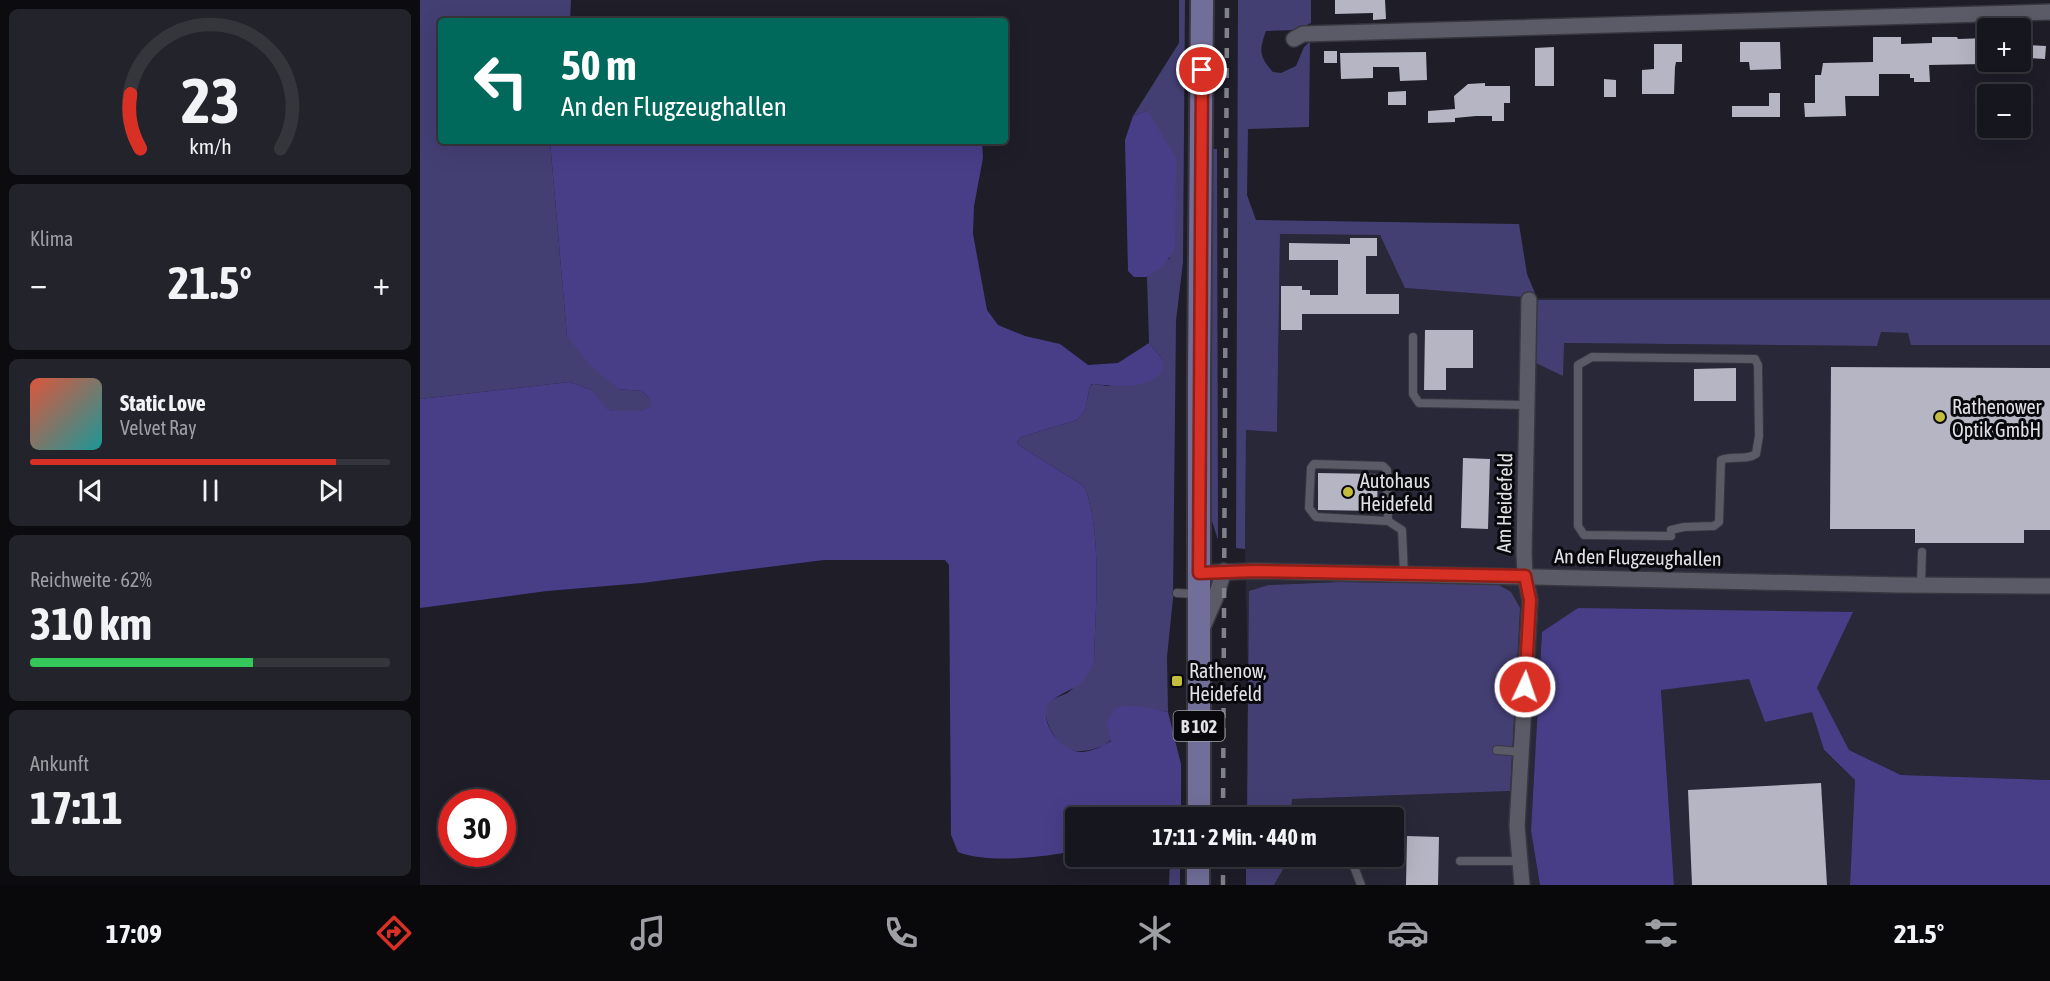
<!DOCTYPE html>
<html lang="de">
<meta charset="utf-8">
<style>
body{margin:0;font-family:"Asap Condensed",sans-serif;background:#23232b;color:#f1f3f6;height:100vh;display:flex;flex-direction:column;font-size:22px;white-space:nowrap}
*{box-sizing:border-box;margin:0}
p{font-size:20px;color:#9e9fa4}
.icon{flex:none;width:33px;height:33px;fill:none;stroke:currentColor;stroke-width:2;stroke-linecap:round;stroke-linejoin:round}
.map{position:relative;flex:1;overflow:hidden}
.panel{display:flex;flex-direction:column;gap:9px;padding:9px;background:#0c0c10;width:420px}
.panel>*{flex:none}
.banner{position:absolute;left:18px;top:18px;width:570px;height:126px;border-radius:6px;box-shadow:0 6px 24px #0002,0 0 0 2px #35353c;background:#00695c;color:#fff;overflow:hidden}
.tools{position:absolute;left:1557px;top:18px;display:grid;gap:12px}
.tools a{display:grid;place-items:center;width:54px;height:54px;border-radius:6px;background:#16161e;box-shadow:0 6px 24px #0002,0 0 0 2px #35353c;font-size:30px}
.speed{position:absolute;left:18px;top:789px;display:flex;gap:12px;font-size:30px;font-weight:700;text-align:center}
.speed>*{display:grid;place-content:center;width:78px;height:78px;border-radius:50%;background:#16161e;box-shadow:0 6px 24px #0002,0 0 0 2px #35353c;line-height:1}
.speed .limit{border:9px solid #d22;background:#fff;color:#111}
.pin{position:absolute;display:grid;place-items:center;width:51px;height:51px;color:#fff;margin:-26px;border:3px solid #fff;border-radius:50%;box-shadow:0 2px 6px #0007}
.me{position:absolute;width:66px;margin:-33px;rotate:3deg;stroke-linejoin:round;filter:drop-shadow(0 0 4px #0008)}
.turn{display:flex;align-items:center;gap:21px;height:126px;padding:0 24px;font-size:27px}
.turn .icon{width:78px;height:78px;stroke-width:2.5}
.turn b{display:block;font-size:42px;line-height:51px}
.big{font-size:45px;font-weight:700;line-height:1.1}
.panel .card{flex:1;display:flex;flex-direction:column;justify-content:center;gap:9px;min-width:0;padding:0 21px;border-radius:9px;background:#23232b}
.panel .dial{align-items:center;gap:0}
.dial svg{height:156px;overflow:visible;fill:none;stroke:#35353c;stroke-width:7;stroke-linecap:round;text-anchor:middle}
.dial text{fill:#f1f3f6;stroke:none}
.song{display:flex;align-items:center;gap:18px}
.cover{width:72px;height:72px;border-radius:9px;background:linear-gradient(135deg,hsl(10 70% 55%),hsl(180 70% 35%))}
.played{height:6px;border-radius:3px;background:linear-gradient(90deg,#d93025 85%,#35353c 85%)}
.keys{display:flex;justify-content:space-around;direction:ltr}
.heat{display:flex;justify-content:space-between;align-items:center;font-size:33px;direction:ltr}
.charge{height:9px;border-radius:4px;background:linear-gradient(90deg,#34c759 62%,#35353c 0)}
.trip{position:absolute;left:645px;top:807px;width:339px;height:60px;border-radius:6px;background:#16161e;box-shadow:0 6px 24px #0002,0 0 0 2px #35353c;font-weight:700;line-height:60px;text-align:center}
.dock{display:flex;height:96px;justify-content:space-around;align-items:center;background:#09090c;color:#9e9fa4}
.dock .icon{width:42px;height:42px}
.dock .active{color:#d93025}
.dock b{font-size:27px;color:#f1f3f6}
main{display:flex;flex:1;min-height:0}
.map>svg:first-child{display:block}
.built{fill:#292838}
.green{fill:#443f73}
.forest{fill:#483e88}
.building{fill:#b5b5c3}
.lines{fill:none;stroke-linecap:round;stroke-linejoin:round}
.lane-casing{stroke:#383740;stroke-width:10}
.street-casing{stroke:#383740;stroke-width:18}
.primary-casing{stroke:#383740;stroke-width:26}
.lane{stroke:#5b5b67;stroke-width:8}
.street{stroke:#5b5b67;stroke-width:15}
.primary{stroke:#716e99;stroke-width:22}
.rail{stroke:#81818a;stroke-width:4.5;stroke-dasharray:10 10;stroke-linecap:butt}
.route-casing{stroke:#8d1f18;stroke-width:15}
.route{stroke:#d93025;stroke-width:10}
.poi-dot{fill:#c3bd3e;stroke:#08080d;stroke-width:2}
.labels{text-anchor:middle;dominant-baseline:central;stroke-width:6;stroke-linejoin:round;paint-order:stroke}
.shield{fill:#08080d;stroke:#a0a0a6;stroke-width:1.5}
.shield-label{font-size:18px;font-weight:bold;fill:#e1e1e8}
.poi-label{font-size:20px;fill:#e1e1e8;stroke:#08080d;text-anchor:start}
.street-label{font-size:20px;fill:#e1e1e8;stroke:#08080d}
</style>
<main>
<section class="panel">
<div class="card dial"><svg viewBox="0 0 100 80">
<path d="M14 69A42 42 0 1 1 86 69"/>
<path d="M14 69A42 42 0 0 1 9 41" stroke="#d93025"/>
<text x="50" y="56" font-size="32" font-weight="700">23</text>
<text x="50" y="72" font-size="11">km/h</text>
</svg></div>
<div class="card"><p>Klima</p>
<div class="heat"><a>−</a><b class="big">21.5°</b><a>+</a></div>
</div>
<div class="card">
<div class="song"><i class="cover"></i><div><b>Static Love</b><p>Velvet Ray</p></div></div>
<div class="played"></div>
<div class="keys"><svg class="icon" aria-label="previous" viewBox="0 0 24 24"><path d="M18 5L8 12l10 7zM5 5v14"/></svg><svg class="icon" aria-label="pause" viewBox="0 0 24 24"><path d="M8 5v14M16 5v14"/></svg><svg class="icon" aria-label="next" viewBox="0 0 24 24"><path d="M6 5l10 7-10 7zM19 5v14"/></svg></div>
</div>
<div class="card"><p>Reichweite · 62%</p><b class="big">310 km</b><div class="charge"></div></div>
<div class="card"><p>Ankunft</p><b class="big">17:11</b></div>
</section>
<div class="map">
<svg width="1630" height="885" viewBox="0 0 1630 885">
<rect width="100%" height="100%" fill="#1e1d28"/>
<!-- built -->
<g class="built">
<path d="M860,234L960,235L986,288L1117,298H1630V300H1117L1143,376V343L1457,346L1461,332L1488,333L1630,345V780L1482,775L1429,750L1397,688L1433,612L1122,632L1111,831L1120,885H854L870,857L974,856V818L871,817L872,799L1089,791L1077,584L920,582L849,585L830,652L826,818L828,681L825,549L826,430L857,432Z"/>
<path d="M1329,679L1392,712L1404,751L1435,780L1430,885H1254L1241,689Z"/>
</g>
<!-- green -->
<g class="green">
<path d="M0,0H151L150,21H21V141H130L147,336L198,389L222,391L230,399V408L221,411H194L185,408L172,390L149,382L0,399Z"/>
<path d="M759,0H765L763,262L756,321L753,598L747,657L748,712L717,707C706,721 696,741 680,747C669,751 654,754 644,747C634,739 622,718 627,706C632,696 643,697 650,691C659,683 666,672 674,663C675,614 683,529 664,486L600,446L597,442L601,437L657,420L665,411L670,386L673,384L688,386L743,360L729,343L727,277L750,258L726,111L713,116L759,43Z"/>
<path d="M818,0H891V23L876,30L846,31C839,50 839,57 853,72L861,73L876,66L884,47L890,41L889,127L828,129L827,195L836,220L1099,224L1107,274L1117,298L985,288L960,235L860,234L857,432L826,430L825,549L816,548Z"/>
<path d="M789,149H797L798,540L791,518Z"/>
<path d="M1116,300H1630V345H1491L1488,333L1461,332L1457,346L1144,343L1143,376L1114,362Z"/>
<path d="M920,582L1077,584L1091,592L1100,608L1090,791L872,799L871,817L827,818L829,591L849,585Z"/>
<path d="M750,857H760V885H749Z"/>
<path d="M826,857V856L870,857L854,885H826Z"/>
</g>
<!-- forest -->
<g class="forest">
<path d="M726,111L730,115L756,158L755,250L743,266L727,277H714L708,271L705,140L713,116Z"/>
<path d="M130,141H562L563,158L554,206L553,234L567,310L578,325L605,336L640,344L668,365L698,363L729,343L743,360C743,363 743,367 742,370C734,390 689,386 672,384L670,386L665,411L657,420L601,437L597,442L600,446L664,486C683,529 675,614 674,663C670,669 667,677 662,682C653,690 633,696 628,705C619,724 642,752 661,752C671,752 683,746 691,741L687,722C690,717 693,709 699,707C713,703 734,710 748,712L761,764V817L656,818L655,851C623,857 569,864 538,852L531,835L529,565L525,560H404L222,583L127,591L0,608V399L149,382L172,390L186,408L194,411H221L230,407V399L222,391L198,389L169,364L147,336Z"/>
<path d="M1158,608L1433,612L1397,688L1429,750L1481,775L1630,780V885H1430L1435,780L1404,750L1392,712L1345,722L1329,679L1241,690L1254,885H1120L1111,831L1122,632Z"/>
</g>
<!-- building -->
<g class="building">
<path d="M915,0H965L966,19L953,20V13L915,14Z"/>
<path d="M1453,37H1481V44L1512,43V37H1537L1538,39L1568,38V62H1581V73L1564,74V64L1509,65L1510,82H1494V78H1490V74H1459V96H1425L1426,116L1385,117L1384,103H1395V75H1401L1403,63L1453,62Z"/>
<path d="M1320,42H1360L1361,69L1330,70L1329,62H1320Z"/>
<path d="M1234,44H1262V62H1256L1255,67L1254,94H1222V70L1234,69Z"/>
<path d="M1608,45L1626,46L1625,59L1608,58Z"/>
<path d="M1134,47V86H1115V48Z"/>
<rect x="904" y="51" width="13" height="12"/>
<path d="M1006,52L1007,80L980,81L979,67H953V78L921,79L920,53Z"/>
<path d="M1184,79L1196,80V97H1184Z"/>
<path d="M1065,83V86H1090V103H1084V121H1072V116H1056L1035,118V122L1008,123V111L1035,109L1034,96L1048,84Z"/>
<path d="M986,91V105H968V92Z"/>
<path d="M1349,93H1360V117H1312V106H1349Z"/>
<path d="M930,238H957V256H946V294H979V314H882V330H861V286H882V290H890V295H918V260H869V243L930,244Z"/>
<path d="M1005,330H1053V368H1026V390H1004Z"/>
<path d="M1411,367L1630,368V530H1604V543H1495V529H1410Z"/>
<path d="M1316,368V401H1274V369Z"/>
<path d="M1043,458L1070,459L1068,529L1041,528Z"/>
<path d="M898,473L958,474L957,511L898,510Z"/>
<path d="M1401,783L1407,885H1272L1268,790Z"/>
<path d="M987,836L1019,837L1018,885H986Z"/>
</g>
<g class="lines">
<!-- lane casing -->
<g class="lane-casing">
<g id="lane">
<path d="M993,337V394L999,403L1106,405"/>
<path d="M968,521L967,470L963,466L894,464L891,468L889,508L896,517L968,521L982,530L984,574"/>
<path d="M1251,530L1264,527L1294,526L1299,522L1301,460C1312,455 1326,461 1336,454L1339,436L1338,365L1335,359L1172,357L1158,365V526L1164,535L1251,536"/>
<path d="M1501,585L1502,552"/>
<path d="M757,593L776,594"/>
<path d="M1077,750L1101,752"/>
<path d="M930,856L941,885"/>
<path d="M1040,861H1099"/>
</g>
</g>
<!-- street casing -->
<g class="street-casing">
<g id="street">
<path d="M874,39L883,34L1630,12"/>
<path d="M779,573L835,571L1479,585L1630,586"/>
<path d="M782,629L795,599L804,571"/>
<path d="M1102,885L1097,826L1110,600L1105,576L1104,553L1109,300"/>
</g>
</g>
<!-- primary casing -->
<g class="primary-casing">
<g id="primary">
<path d="M779,818V378L782,0"/>
<path d="M778,885V856"/>
</g>
</g>
<!-- lane -->
<use href="#lane" class="lane"/>
<!-- street -->
<use href="#street" class="street"/>
<!-- primary -->
<use href="#primary" class="primary"/>
<!-- rail -->
<g class="rail">
<path d="M803,818L807,0"/>
<path d="M803,885V856"/>
</g>
</g>
<g class="lines">
<!-- route casing -->
<g class="route-casing">
<path id="route" d="M782,70L779,573L835,571L1105,576L1110,600L1105,687"/>
</g>
<!-- route -->
<use href="#route" class="route"/>
</g>
<!-- markers -->
<g class="poi-dot">
<circle cx="1520" cy="417" r="6"/>
<circle cx="928" cy="492" r="6"/>
<rect x="751" y="675" width="12" height="12" rx="3"/>
</g>
<g class="labels">
<!-- shield labels -->
<rect class="shield" x="753.5" y="711" width="51" height="30" rx="4.5"/>
<g class="shield-label">
<text x="779" y="726">B 102</text>
</g>
<!-- poi labels -->
<g class="poi-label">
<text x="1532" y="406">Rathenower<tspan x="1532" dy="23">Optik GmbH</tspan></text>
<text x="940" y="480">Autohaus<tspan x="940" dy="23">Heidefeld</tspan></text>
<text x="769" y="670">Rathenow,<tspan x="769" dy="23">Heidefeld</tspan></text>
</g>
<!-- street labels -->
<g class="street-label">
<text transform="translate(1084 503) rotate(-89)">Am Heidefeld</text>
<text transform="translate(1218 557) rotate(1)">An den Flugzeughallen</text>
</g>
</g>
</svg>
<div class="tools">
<a>+</a>
<a>−</a>
</div>
<div class="speed"><div class="limit">30</div></div>
<div class="pin" style="left:782px;top:70px;background:#d93025"><svg class="icon" aria-label="arrive" viewBox="0 0 24 24"><path d="M6 21V4h12l-3 4 3 4H6"/></svg></div>
<svg class="me" style="left:1105px;top:687px" viewBox="-20 -20 40 40"><circle r="17" fill="#d93025" stroke="#fff" stroke-width="3"/><path d="M0-11L8 9 0 5-8 9z" fill="#fff"/></svg>
<div class="trip">17:11 · 2 Min. · 440 m</div>
<div class="banner">
<div class="turn"><svg class="icon" aria-label="left" viewBox="0 0 24 24"><path d="M17 20v-9H6M10 6l-5 5 5 5"/></svg><div><b>50 m</b>An den Flugzeughallen</div></div>
</div>
</div>
</main>
<nav class="dock">
<b>17:09</b>
<svg class="icon active" aria-label="directions" viewBox="0 0 24 24"><path d="M12 3l9 9-9 9-9-9zM9 14v-3h6M13 9l2 2-2 2"/></svg>
<svg class="icon" aria-label="music" viewBox="0 0 24 24"><path d="M9 18V5l10-2v13"/><circle cx="6" cy="18" r="3"/><circle cx="16" cy="16" r="3"/></svg>
<svg class="icon" aria-label="phone" viewBox="0 0 24 24"><path d="M5 4h4l2 5-3 2q2 4 5 5l2-3 5 2v4C11 20 4 13 5 4z"/></svg>
<svg class="icon" aria-label="climate" viewBox="0 0 24 24"><path d="M12 3v18M4 7l16 10M4 17L20 7"/></svg>
<svg class="icon" aria-label="car" viewBox="0 0 24 24"><path d="M5 17H2v-5l4-1 3-4h7l3 4 3 1v5h-3M9 17h6M6 11h13"/><circle cx="7" cy="17" r="2"/><circle cx="17" cy="17" r="2"/></svg>
<svg class="icon" aria-label="filters" viewBox="0 0 24 24"><path d="M4 7h16M4 17h16"/><circle cx="9" cy="7" r="2"/><circle cx="15" cy="17" r="2"/></svg>
<b>21.5°</b>
</nav>
